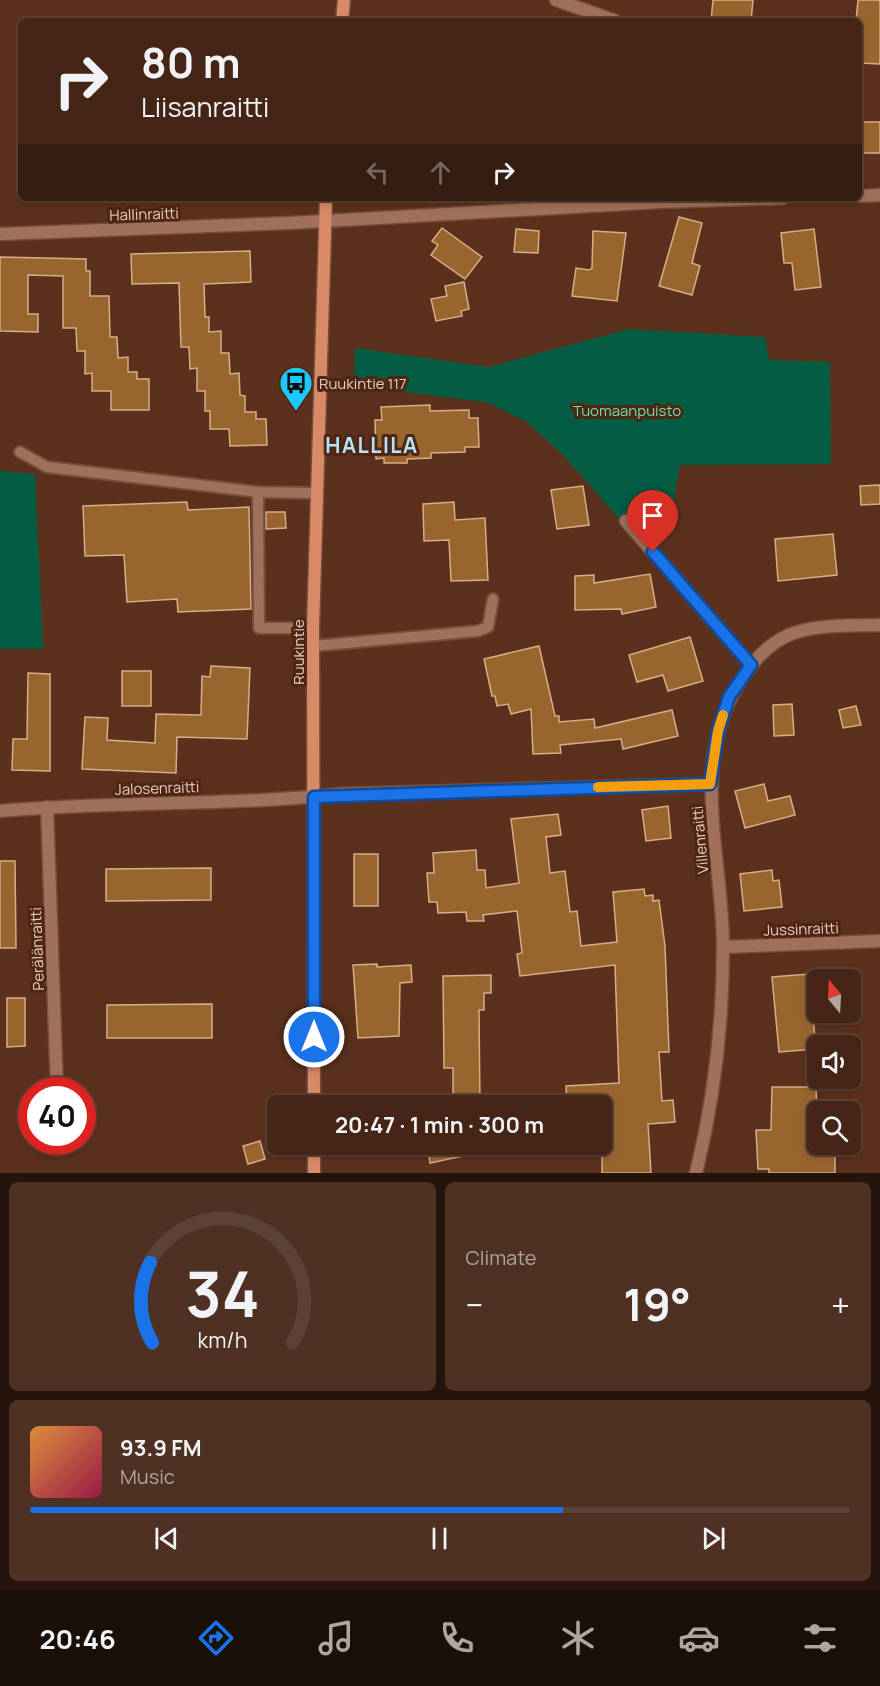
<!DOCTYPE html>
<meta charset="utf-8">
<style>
body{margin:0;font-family:Manrope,sans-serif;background:#4e3123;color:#f1f3f6;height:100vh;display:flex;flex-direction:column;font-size:22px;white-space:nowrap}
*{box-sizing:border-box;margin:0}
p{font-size:20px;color:#afa5a1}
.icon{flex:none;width:33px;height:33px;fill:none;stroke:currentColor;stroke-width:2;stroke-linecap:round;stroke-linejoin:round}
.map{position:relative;height:1173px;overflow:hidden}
.side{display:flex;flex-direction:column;gap:9px;padding:9px;background:#25140c;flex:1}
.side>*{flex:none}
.banner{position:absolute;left:18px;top:18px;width:844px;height:183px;border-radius:9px;box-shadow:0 3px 9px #0003,0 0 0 2px #5c4235;background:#442516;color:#f1f3f6;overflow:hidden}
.needle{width:39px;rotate:342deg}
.controls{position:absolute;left:807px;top:969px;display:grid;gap:12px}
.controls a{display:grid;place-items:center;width:54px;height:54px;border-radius:9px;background:#442516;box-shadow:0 3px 9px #0003,0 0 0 2px #5c4235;font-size:30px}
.speed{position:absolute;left:18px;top:1077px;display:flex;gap:12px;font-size:30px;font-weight:700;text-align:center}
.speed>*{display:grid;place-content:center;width:78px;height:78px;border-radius:50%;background:#442516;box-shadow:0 3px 9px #0003,0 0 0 2px #5c4235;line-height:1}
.speed .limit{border:9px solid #d22;background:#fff;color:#111}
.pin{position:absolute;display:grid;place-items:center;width:51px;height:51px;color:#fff;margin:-62px -26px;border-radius:50% 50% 50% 0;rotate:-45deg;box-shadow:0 0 6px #0007}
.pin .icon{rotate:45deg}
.me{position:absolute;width:66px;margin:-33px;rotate:0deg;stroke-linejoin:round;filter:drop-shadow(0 0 4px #0008)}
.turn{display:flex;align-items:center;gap:21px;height:126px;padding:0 24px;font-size:27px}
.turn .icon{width:78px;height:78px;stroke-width:2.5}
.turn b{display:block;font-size:42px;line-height:51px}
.lanes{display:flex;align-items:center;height:57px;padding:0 24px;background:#0003;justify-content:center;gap:30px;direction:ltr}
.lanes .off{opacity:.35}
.big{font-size:45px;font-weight:700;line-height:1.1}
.side .tile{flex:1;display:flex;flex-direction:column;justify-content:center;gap:9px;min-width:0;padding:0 21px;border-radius:9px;background:#4e3123}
.side .dial{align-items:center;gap:0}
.dial svg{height:156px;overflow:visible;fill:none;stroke:#5c4235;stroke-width:7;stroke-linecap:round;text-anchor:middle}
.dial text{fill:#f1f3f6;stroke:none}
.song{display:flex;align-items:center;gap:18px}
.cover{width:72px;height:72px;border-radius:9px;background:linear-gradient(135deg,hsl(30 70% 55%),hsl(340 70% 35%))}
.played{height:6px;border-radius:3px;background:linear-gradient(90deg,#1a73e8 65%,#5c4235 65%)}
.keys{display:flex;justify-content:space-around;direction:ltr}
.heat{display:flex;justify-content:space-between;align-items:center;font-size:33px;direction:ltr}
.side .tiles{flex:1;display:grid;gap:9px;grid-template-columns:1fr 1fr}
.tile:last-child{grid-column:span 2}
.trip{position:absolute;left:267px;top:1095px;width:345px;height:60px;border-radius:9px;background:#442516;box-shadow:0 3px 9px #0003,0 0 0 2px #5c4235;font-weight:700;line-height:60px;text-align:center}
.menu{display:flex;height:96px;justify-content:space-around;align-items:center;background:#1b0f09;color:#afa5a1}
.menu .icon{width:42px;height:42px}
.menu .current{color:#1a73e8}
.menu b{font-size:27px;color:#f1f3f6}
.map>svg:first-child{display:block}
.green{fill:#025c41}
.building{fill:#99652e;stroke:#d6ae88;stroke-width:1.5}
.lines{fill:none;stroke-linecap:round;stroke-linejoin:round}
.lane-casing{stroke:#744d3b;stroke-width:14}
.street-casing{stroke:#744d3b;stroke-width:15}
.secondary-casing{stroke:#744d3b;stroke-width:15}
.lane{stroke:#a1705a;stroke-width:10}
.street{stroke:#a1705a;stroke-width:12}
.secondary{stroke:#d88a67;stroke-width:12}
.route-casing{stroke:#114b97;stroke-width:15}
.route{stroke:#1a73e8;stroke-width:10}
.slow{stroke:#f59e0b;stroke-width:10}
.labels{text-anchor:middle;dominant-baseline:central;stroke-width:6;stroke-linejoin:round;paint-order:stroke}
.street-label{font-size:15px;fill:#e7ccc1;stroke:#4f2613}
.poi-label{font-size:15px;fill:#e7ccc1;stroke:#4f2613;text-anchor:start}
.park-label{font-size:15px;fill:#69dfb0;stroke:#4f2613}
.district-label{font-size:21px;font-weight:bold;letter-spacing:1.5px;fill:#b2e5fa;stroke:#4f2613}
</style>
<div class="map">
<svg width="880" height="1173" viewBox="0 0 880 1173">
<rect width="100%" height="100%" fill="#5b311d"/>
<!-- green -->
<g class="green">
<path d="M629,329L765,337L769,360L830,362L831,464L680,465L671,516L638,541L566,458L527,422L486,402L354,386L355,348L488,367Z"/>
<path d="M0,471L35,474L43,649H0Z"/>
</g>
<!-- building -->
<g class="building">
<path d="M713,0H753L751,21H711Z"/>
<path d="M858,0H880V64L860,63V21H856Z"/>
<rect x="860" y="122" width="20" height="31"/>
<path d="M679,217L702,223L692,263L700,266L692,295L659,286Z"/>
<path d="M442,228L482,257L465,279L431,255L438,245L432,241Z"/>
<path d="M516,229L539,231L538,253L514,252Z"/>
<path d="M814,229L821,287L795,290L792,263H784L781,233Z"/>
<path d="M593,231L626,233L617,301L572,296L576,268L589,270L592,268Z"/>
<path d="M250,251L251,282L204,284L205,317H209V332L221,331V353H229L230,374L239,373L240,395L245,396V412H256V419H266L267,445L230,446L229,429H210V411H205V391H197V368L190,369L189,347H181L179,283L132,284L131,254Z"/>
<path d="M0,257L86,259V271H90V296H109L110,337H117L118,358L128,357V372H137V379H149V410H111V391H92V373L85,374V351H77L76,328H63V276L28,275V314H38V332L0,331Z"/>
<path d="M464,282L469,309L461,311L462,316L436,321L431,299L447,296L445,286Z"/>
<path d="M430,405V411L469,410V418H478L479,447H465V452L431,453V458L407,459V463H384V458L376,459L375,420H382L381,407Z"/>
<path d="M880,485V504L861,505L860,486Z"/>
<path d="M583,486L589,525L557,529L551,490Z"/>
<path d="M187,502L188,510L249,507L251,609L178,612L177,599L127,602L124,555L85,556L83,506Z"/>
<path d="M454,502L455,520L485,518L488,580L451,581L449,540L424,541L423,504Z"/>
<path d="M266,512H285L286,528L266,529Z"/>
<path d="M833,534L837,575L778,581L775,539Z"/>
<path d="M650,574L656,607L622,614L621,609L575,610V576L594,575V583Z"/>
<path d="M690,637L703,681L668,691L663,675L637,682L629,655Z"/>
<path d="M539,646L555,716H559V722L594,719L595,728L672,710L678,736L623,749L621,739L560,745L561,753L533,754L531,709L511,714L508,704L497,706L495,696H492L484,659Z"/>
<path d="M211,666L250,668L247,739L177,737L176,773L82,769L85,717L108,718L107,740L155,743L156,714L201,715L202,676L210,677Z"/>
<rect x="122" y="671" width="29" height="35"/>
<path d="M28,673L50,674V771L12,770L13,739H27Z"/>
<path d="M792,704L794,735L774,736L773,705Z"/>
<path d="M856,706L861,725L843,728L839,710Z"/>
<path d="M764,784L768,801L790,796L795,815L745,828L735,791Z"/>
<path d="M668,806L671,838L646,841L642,810Z"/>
<path d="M558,814L561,835L546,837L550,873L565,871L570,912L577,911L581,946L617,942L613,892L644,889L645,896L653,895V901L659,900L665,946L669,1052H659L662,1101L673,1100L675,1122L648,1124L651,1173H602V1106H567L566,1086L619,1083L615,965L520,976L517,954L522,953L517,911L483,915L484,921H467L466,912L438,913L437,902H429L427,873H434L433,853L476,850L477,870H485L486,888L519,883L511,819Z"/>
<rect x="354" y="854" width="24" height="52"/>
<path d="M0,861H15L16,948H0Z"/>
<path d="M211,868V900L106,901V869Z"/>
<path d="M772,870L773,881L779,880L782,907L744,911L740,874Z"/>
<path d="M377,964V967L411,965L412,982L400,983L399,1036L358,1038L353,965Z"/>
<path d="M809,974L816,1049L779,1052L772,977Z"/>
<path d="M491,975V993H484V1010H479L480,1106H453V1068H444L443,976Z"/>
<path d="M7,998H25V1046L7,1047Z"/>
<path d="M212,1004V1038H107V1005Z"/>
<path d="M772,1087H816L818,1144H835V1173H769V1169H758L756,1130H771Z"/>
<path d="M260,1141L265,1159L248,1164L243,1146Z"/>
<path d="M427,1144H482V1152L430,1163Z"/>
</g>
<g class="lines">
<!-- lane casing -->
<g class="lane-casing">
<g id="lane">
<path d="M20,452L47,467L258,492L316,493"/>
<path d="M258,492L259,628H313"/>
<path d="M313,646L478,631L488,627L493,599"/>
<path d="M82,1096H84"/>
<path d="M31,1099H32"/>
</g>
</g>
<!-- street casing -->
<g class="street-casing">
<g id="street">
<path d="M556,0L616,21"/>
<path d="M860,196L880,195"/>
<path d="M0,234L290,223L660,202L783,198"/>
<path d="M626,521L751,665"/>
<path d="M47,807L57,1090"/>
<path d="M0,811C113,801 228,806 341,794L710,784"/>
<path d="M723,947L880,941"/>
<path d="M696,1173C714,1100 723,1022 723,947C723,855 687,759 743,677C755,659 773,640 794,633C821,624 852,626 880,625"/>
</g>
</g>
<!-- secondary casing -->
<g class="secondary-casing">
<g id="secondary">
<path d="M342,21L344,0"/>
<path d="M314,1106L313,628L326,198"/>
<path d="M314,1173V1144"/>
</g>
</g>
<!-- lane -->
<use href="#lane" class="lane"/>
<!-- street -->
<use href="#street" class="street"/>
<!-- secondary -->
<use href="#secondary" class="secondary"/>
</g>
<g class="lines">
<!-- route casing -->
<g class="route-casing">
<path id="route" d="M314,1037V797L710,784L718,731L729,697L751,665L653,552"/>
</g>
<!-- route -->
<use href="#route" class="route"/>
<!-- slow -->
<path class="slow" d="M598,787L710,784L718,731L723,715"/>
</g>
<!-- icons -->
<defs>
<g id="bus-pin" transform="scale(1.725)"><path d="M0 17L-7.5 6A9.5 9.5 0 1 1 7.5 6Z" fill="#1acafc" stroke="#4f2613"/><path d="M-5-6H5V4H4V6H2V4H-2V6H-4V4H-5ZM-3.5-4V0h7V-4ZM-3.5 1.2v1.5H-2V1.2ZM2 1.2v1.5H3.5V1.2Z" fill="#111"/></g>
</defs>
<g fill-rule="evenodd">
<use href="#bus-pin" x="296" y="383"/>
</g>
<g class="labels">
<!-- street labels -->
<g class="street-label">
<text transform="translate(144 214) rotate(-2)">Hallinraitti</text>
<text transform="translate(298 652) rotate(-90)">Ruukintie</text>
<text transform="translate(157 788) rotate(-2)">Jalosenraitti</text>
<text transform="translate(700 840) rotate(-95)">Villenraitti</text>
<text transform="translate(801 929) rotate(-2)">Jussinraitti</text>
<text transform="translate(37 949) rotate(-92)">Perälänraitti</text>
</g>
<!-- poi labels -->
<g class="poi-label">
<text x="319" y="383">Ruukintie 117</text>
</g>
<!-- park labels -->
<g class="park-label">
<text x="627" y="410">Tuomaanpuisto</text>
</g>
<!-- district labels -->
<g class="district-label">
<text x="372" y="445">HALLILA</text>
</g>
</g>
</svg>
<div class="controls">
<a><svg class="needle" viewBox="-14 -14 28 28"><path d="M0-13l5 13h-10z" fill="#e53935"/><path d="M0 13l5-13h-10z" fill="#afa5a1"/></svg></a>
<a><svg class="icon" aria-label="sound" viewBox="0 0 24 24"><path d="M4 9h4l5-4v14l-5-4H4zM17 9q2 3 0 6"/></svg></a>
<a><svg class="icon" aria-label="search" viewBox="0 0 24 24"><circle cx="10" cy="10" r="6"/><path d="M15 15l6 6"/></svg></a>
</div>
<div class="speed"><div class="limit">40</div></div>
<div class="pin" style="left:653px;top:552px;background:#d93025"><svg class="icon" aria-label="arrive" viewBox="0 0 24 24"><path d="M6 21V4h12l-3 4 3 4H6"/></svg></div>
<svg class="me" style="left:314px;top:1037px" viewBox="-20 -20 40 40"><circle r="17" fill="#1a73e8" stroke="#fff" stroke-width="3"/><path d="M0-11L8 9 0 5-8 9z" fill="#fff"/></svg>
<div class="trip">20:47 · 1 min · 300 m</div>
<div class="banner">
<div class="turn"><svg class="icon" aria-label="right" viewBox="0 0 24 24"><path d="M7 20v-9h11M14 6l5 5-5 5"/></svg><div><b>80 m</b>Liisanraitti</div></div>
<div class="lanes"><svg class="icon off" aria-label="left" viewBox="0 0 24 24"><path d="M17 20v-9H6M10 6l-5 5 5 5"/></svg><svg class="icon off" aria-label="ahead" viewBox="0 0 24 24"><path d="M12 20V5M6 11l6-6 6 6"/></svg><svg class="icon" aria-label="right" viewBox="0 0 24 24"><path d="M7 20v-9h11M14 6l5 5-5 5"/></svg></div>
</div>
</div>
<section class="side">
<div class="tiles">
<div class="tile dial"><svg viewBox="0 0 100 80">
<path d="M14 69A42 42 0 1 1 86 69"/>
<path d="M14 69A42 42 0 0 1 13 28" stroke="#1a73e8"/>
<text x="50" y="56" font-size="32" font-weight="700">34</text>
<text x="50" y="72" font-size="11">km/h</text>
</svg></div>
<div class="tile"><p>Climate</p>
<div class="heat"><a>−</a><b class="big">19°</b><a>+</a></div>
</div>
<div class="tile">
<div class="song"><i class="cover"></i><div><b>93.9 FM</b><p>Music</p></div></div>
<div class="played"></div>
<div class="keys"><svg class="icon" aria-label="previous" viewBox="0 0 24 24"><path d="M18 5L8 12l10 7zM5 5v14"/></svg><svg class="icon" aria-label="pause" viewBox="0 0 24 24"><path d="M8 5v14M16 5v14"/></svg><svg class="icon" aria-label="next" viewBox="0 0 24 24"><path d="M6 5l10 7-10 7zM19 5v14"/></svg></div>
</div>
</div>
</section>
<nav class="menu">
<b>20:46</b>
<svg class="icon current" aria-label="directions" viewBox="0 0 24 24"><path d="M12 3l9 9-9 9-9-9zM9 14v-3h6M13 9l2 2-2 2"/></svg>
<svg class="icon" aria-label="music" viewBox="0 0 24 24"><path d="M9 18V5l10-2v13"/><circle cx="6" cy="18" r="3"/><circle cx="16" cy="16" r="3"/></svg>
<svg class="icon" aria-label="phone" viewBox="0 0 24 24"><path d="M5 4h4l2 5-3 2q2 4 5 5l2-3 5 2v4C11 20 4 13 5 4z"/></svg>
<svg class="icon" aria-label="climate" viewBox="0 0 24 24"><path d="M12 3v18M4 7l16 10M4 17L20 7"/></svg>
<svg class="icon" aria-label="car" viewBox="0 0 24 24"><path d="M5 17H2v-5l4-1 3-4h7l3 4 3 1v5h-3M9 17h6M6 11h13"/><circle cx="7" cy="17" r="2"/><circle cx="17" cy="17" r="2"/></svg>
<svg class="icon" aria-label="filters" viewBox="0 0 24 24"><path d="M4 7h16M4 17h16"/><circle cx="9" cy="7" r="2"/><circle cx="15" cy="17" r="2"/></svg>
</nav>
